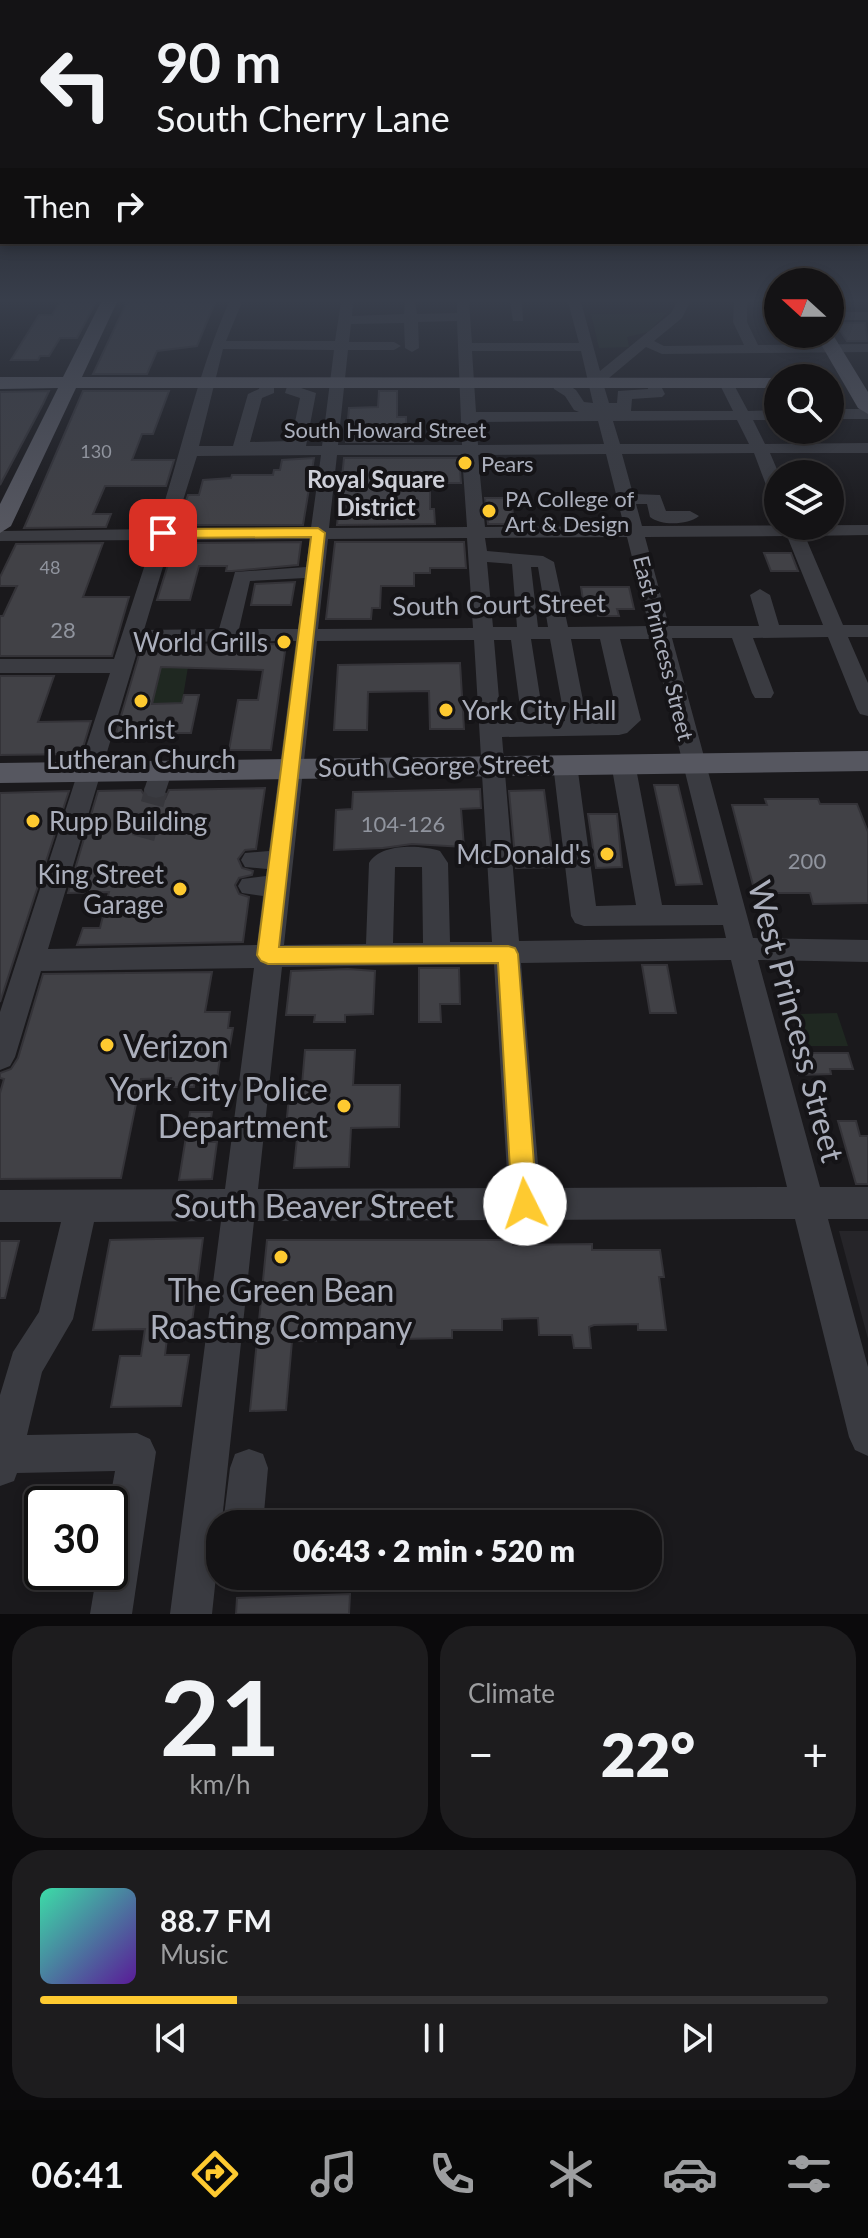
<!DOCTYPE html>
<meta charset="utf-8">
<style>
body{margin:0;font-family:Lato,sans-serif;background:#1d1c1e;color:#f1f3f6;height:100vh;display:flex;flex-direction:column;font-size:30px;white-space:nowrap}
*{box-sizing:border-box;margin:0}
p{font-size:26px;color:#9d9ea0}
.icon{flex:none;width:44px;height:44px;fill:none;stroke:currentColor;stroke-width:2;stroke-linecap:round;stroke-linejoin:round}
.map{position:relative;height:1614px;overflow:hidden}
.sheet{display:flex;flex-direction:column;gap:12px;padding:12px;background:#0b0a0c;flex:1}
.sheet>*{flex:none}
.top-card{position:absolute;left:0px;top:0px;width:868px;height:244px;box-shadow:0 4px 12px #0003,0 0 0 2px #333234;background:#141315;color:#f1f3f6;overflow:hidden}
.needle{width:52px;rotate:291deg}
.tools{position:absolute;left:764px;top:268px;display:grid;gap:16px}
.tools a{display:grid;place-items:center;width:80px;height:80px;border-radius:50%;background:#141315;box-shadow:0 4px 12px #0003,0 0 0 2px #333234;font-size:40px}
.speed{position:absolute;left:24px;top:1486px;display:flex;gap:16px;font-size:40px;font-weight:700;text-align:center}
.speed>*{display:grid;place-content:center;width:104px;height:104px;border-radius:50%;background:#141315;box-shadow:0 4px 12px #0003,0 0 0 2px #333234;line-height:1}
.speed .limit{border:4px solid #111;border-radius:12px;background:#fff;color:#111}
.pin{position:absolute;display:grid;place-items:center;width:68px;height:68px;color:#fff;margin:-34px;border-radius:16px;box-shadow:0 4px 12px #0006}
.me{position:absolute;width:88px;margin:-44px;rotate:356deg;stroke-linejoin:round;filter:drop-shadow(0 0 6px #0008)}
.turn{display:flex;align-items:center;gap:28px;height:168px;padding:0 24px;font-size:36px}
.turn .icon{width:104px;height:104px;stroke-width:2.5}
.turn b{display:block;font-size:56px;line-height:68px}
.then{display:flex;align-items:center;height:76px;padding:0 24px;background:#0003;gap:16px;font-size:30px}
.big{font-size:60px;font-weight:800;line-height:1.1}
.sheet .widget{flex:1;display:flex;flex-direction:column;justify-content:center;gap:12px;min-width:0;padding:0 28px;border-radius:32px;background:#1d1c1e}
.sheet .dial{align-items:center;gap:0}
.dial b{font-size:104px;line-height:1}
.song{display:flex;align-items:center;gap:24px}
.cover{width:96px;height:96px;border-radius:12px;background:linear-gradient(135deg,hsl(160 70% 55%),hsl(270 70% 35%))}
.played{height:8px;border-radius:4px;background:linear-gradient(90deg,#feca30 25%,#333234 25%)}
.keys{display:flex;justify-content:space-around;direction:ltr}
.heat{display:flex;justify-content:space-between;align-items:center;font-size:44px;direction:ltr}
.sheet .tiles{flex:1;display:grid;gap:12px;grid-template-columns:1fr 1fr}
.widget:last-child{grid-column:span 2}
.trip{position:absolute;left:206px;top:1510px;width:456px;height:80px;border-radius:32px;background:#141315;box-shadow:0 4px 12px #0003,0 0 0 2px #333234;font-weight:800;line-height:80px;text-align:center}
.tab-bar{display:flex;height:128px;justify-content:space-around;align-items:center;background:#080808;color:#9d9ea0}
.tab-bar .icon{width:56px;height:56px}
.tab-bar .active{color:#feca30}
.tab-bar b{font-size:36px;color:#f1f3f6}
.map>svg:first-child{display:block}
.built{fill:#262529}
.green{fill:#1f2821}
.building{fill:#414146;stroke:#343338;stroke-width:2}
.lines{fill:none;stroke-linecap:round;stroke-linejoin:round}
.minor-tunnel{stroke:#37373c;stroke-width:23;stroke-dasharray:23 12;stroke-linecap:butt}
.minor{fill:#3a3b41;fill-rule:evenodd}
.major{fill:#565760;fill-rule:evenodd}
.route{fill:#feca30;stroke:#a5831f;stroke-width:2}
.poi-dot{fill:#feca30;stroke:#151417;stroke-width:3}
.labels{text-anchor:middle;dominant-baseline:central;stroke-width:8;stroke-linejoin:round;paint-order:stroke}
.far-number-label{font-size:18px;fill:#90949e}
.far-street-label{font-size:22px;fill:#abafbc;stroke:#151417}
.far-poi-label{font-size:22px;fill:#abafbc;stroke:#151417;text-anchor:start}
.number-label{font-size:22px;fill:#90949e}
.far-neighbourhood-label{font-size:24px;font-weight:bold;fill:#cdcfd8;stroke:#151417}
.street-label{font-size:26px;fill:#abafbc;stroke:#151417}
.poi-label{font-size:26px;fill:#abafbc;stroke:#151417;text-anchor:end}
.near-street-label{font-size:32px;fill:#abafbc;stroke:#151417}
.near-poi-label{font-size:32px;fill:#abafbc;stroke:#151417;text-anchor:start}
</style>
<div class="map">
<svg width="868" height="1614" viewBox="0 0 868 1614">
<rect width="100%" height="100%" fill="#1a191c"/>
<!-- built -->
<path class="built" d="M839,1231H868V1339Z"/>
<!-- green -->
<g class="green">
<path d="M667,313L648,332L627,337L629,347L599,348L591,314Z"/>
<path d="M158,667H188L182,703L152,704Z"/>
<path d="M837,1013L848,1046H808L798,1014Z"/>
</g>
<!-- building -->
<g class="building">
<path d="M60,302H96L77,338H60L49,356H40L38,360H11L39,315H52Z"/>
<path d="M127,302H215L197,346L157,351L147,374H93Z"/>
<path d="M835,323H865L868,341H847Z"/>
<path d="M49,391L43,404L0,485V392Z"/>
<path d="M83,391H169L153,434H142L132,460H174L166,486H105L93,514H111L106,527L24,528Z"/>
<path d="M379,391H397V417H406V432H413V442H346L349,408L378,407Z"/>
<path d="M314,458L303,525H178L188,495H199L203,480L231,478L232,475H273L274,470H280L282,460Z"/>
<path d="M344,458H459L461,483H430V509H434L435,524L337,525Z"/>
<path d="M485,498H511L514,524H488Z"/>
<path d="M301,542L298,565L232,571H226L227,566H199L190,600H157L171,555H193L196,543Z"/>
<path d="M335,542H464L466,568H430V573H414V586H381L380,608H372L371,619H326Z"/>
<path d="M103,543L83,597H129L112,656H0V616H3L17,586H0V577L16,544Z"/>
<path d="M764,553H791L798,571H771Z"/>
<path d="M295,582L291,605H251L255,584Z"/>
<path d="M581,587H629L634,609H617L619,616H598L594,603L583,600Z"/>
<path d="M286,644L271,750H229L238,700H258L263,670L161,667L152,704L182,703L184,695H199L191,733H116L142,645Z"/>
<path d="M460,663L464,729H430L429,691L368,692L367,730H334L338,665Z"/>
<path d="M0,676H54L38,722L91,721L81,754L0,755Z"/>
<path d="M654,785H678L702,884L676,885Z"/>
<path d="M265,788L256,849L245,850L238,859L242,868L253,871L252,875L239,878L235,885L239,894L249,897L243,942L77,945L83,928H100L109,892L68,893L98,791L141,790L147,799L157,801L165,799L169,790Z"/>
<path d="M480,789L481,808L461,809L464,847L412,844L383,848L334,850L336,810L352,809L353,792Z"/>
<path d="M544,790L554,867L516,868L509,791Z"/>
<path d="M69,791L0,1002V793Z"/>
<path d="M765,799H818L820,804H857L868,832V903L813,904L810,893H770L769,889H754L732,805H767Z"/>
<path d="M588,814H617L622,867L596,868Z"/>
<path d="M642,965H667L676,1013H650Z"/>
<path d="M419,968H459L460,1004H440L441,1022H419Z"/>
<path d="M348,969L375,971L373,1014L345,1015V1022H314L315,1015H286L291,971Z"/>
<path d="M212,972L205,1012H230L228,1028H233L229,1051H221L217,1079H195L194,1087H169L171,1078L141,1079L121,1178L0,1179V1093L4,1079L0,1078V1073L11,1069L18,1058L43,974Z"/>
<path d="M305,1050H355L353,1085H400L399,1127L351,1128L349,1167L294,1168L298,1128H286L290,1085H302Z"/>
<path d="M792,1053H848L853,1069H830L831,1074L798,1075Z"/>
<path d="M190,1112H212L207,1142H217L212,1179L179,1180Z"/>
<path d="M838,1121H856L860,1136H868V1184H856Z"/>
<path d="M203,1238L191,1330H168L165,1355H189L181,1406L111,1407L120,1356H141L145,1329L93,1330L110,1240Z"/>
<path d="M267,1240H513V1245L592,1244V1250H660L664,1277H659L666,1330H638V1324L594,1325L589,1327L591,1348H574L572,1335H539L538,1318L502,1319V1330H452V1338L292,1341L286,1410L250,1411Z"/>
<path d="M0,1241H19L5,1298H0Z"/>
<path d="M350,1594L349,1614H236L237,1598Z"/>
</g>
<g class="lines">
<!-- minor-tunnel -->
<path class="minor-tunnel" d="M143,838L156,790"/>
<!-- minor -->
<g class="minor">
<path d="M229,302H242L226,341H335L341,302H353L352,316L404,314L405,302H415L417,314L457,313V302H469L472,343H579L568,302H581L600,371L671,313L677,302H690L682,318L654,341L664,346L744,345L733,322L734,302H747V322L758,345L868,344V352L662,354L646,347L603,383L609,403H617L618,391L648,389V380H658L665,394L662,397L632,399L631,411H733L719,383L726,379L733,383L748,411L778,410V420H753L765,444L868,443V453H770L779,474L778,498L769,493L754,453L622,454L633,494L660,495L666,511H690L699,516C688,525 661,526 650,517L647,504H636L642,526L868,525V535L805,536L843,625H868V637H848L868,683V716L860,714L857,709L828,637L753,638L774,693L771,698H755L752,693L732,638H672L753,938L868,940V962L758,960L820,1187H868V1219H828L868,1367V1456L855,1450L849,1437L795,1219L254,1221L212,1614H170L221,1221L94,1222L73,1319L42,1372L27,1435L137,1433L150,1439L156,1452L132,1614H90L97,1572H110L109,1504L115,1471L17,1473L14,1481L0,1486V1395L13,1352L39,1312L61,1222H0V1190L225,1189L254,968L41,971L15,1057L10,1066L0,1070V1012L110,673H0V659H114L153,540L0,541V531L156,529C181,454 197,374 229,302ZM457,321L462,445H338L348,350H394L401,346L394,342H349L351,324L404,323L405,348L412,352L419,348L418,322ZM223,349L334,350L322,446H306L316,393L301,388L302,383L295,379L288,383L285,393L300,398L291,441L250,442L262,398L274,393V383L267,379L262,380L259,389L248,394L233,446H199ZM472,351H581L593,403L584,402L576,390L559,379L552,383L554,389L565,396L574,410L579,412H476ZM737,420L749,444H620L613,421ZM598,421L604,444L478,445L476,422ZM606,454L624,526L485,527L478,455ZM321,455L311,528L174,529L197,456ZM337,455H462L467,527L329,528ZM787,536L823,625H779L770,595L760,589L750,595L759,626H669L645,537ZM627,537L649,626L568,627L554,562L543,556L487,551L485,538ZM467,538L473,628L318,629L328,539ZM310,539L306,567L235,572L219,629L144,630L171,540ZM487,562L512,564L517,627H493ZM531,567H538L548,627H538ZM305,578L298,629H239L250,581ZM531,639H550L565,721L544,722ZM571,639H600L618,718L614,721H587ZM620,639H652L718,905H662L635,763L631,757H615L611,763L636,905L596,906L577,764L573,758H557L553,764L571,916L575,923L584,926L723,925L726,938L519,941L502,737L619,735L627,733L641,720ZM474,640L492,942H450L448,863L440,851C420,845 381,843 369,863L366,944L284,945L317,641ZM494,640H511L522,722H501ZM296,641L269,851L245,853L241,860L245,867L267,869L266,876L242,879L238,886L242,893L263,896L257,945L48,949L140,642ZM395,867H422L423,943H393ZM731,960L787,1187L540,1188L521,963ZM494,964L508,1188L258,1189L282,967Z"/>
<path d="M510,302H522L523,321H513Z"/>
<rect x="830" y="312" width="38" height="8"/>
<rect x="830" y="409" width="38" height="10"/>
<path d="M161,761L169,763L173,769L164,796L156,798L148,796L144,790L153,763Z"/>
<path d="M249,1449L263,1454L268,1468L263,1524H223L230,1468L235,1454Z"/>
</g>
<!-- major -->
<g class="major">
<path d="M101,302H117L82,377L784,378H778V388H76L11,526L0,533V504L58,388L0,389V377H63Z"/>
<path d="M830,330L868,392V414L858,408L815,334H830Z"/>
<path d="M868,751V771L0,783V763Z"/>
</g>
</g>
<!-- sky -->
<linearGradient id="sky" x2="0" y2="1"><stop stop-color="#0e0e0f"/><stop offset="0.57" stop-color="#383e4b"/><stop offset="1" stop-color="#383e4b" stop-opacity="0"/></linearGradient>
<rect width="868" height="528" fill="url(#sky)"/>
<!-- route -->
<path class="route" d="M318,528L325,533L279,947L508,946L515,948L518,954L537,1204L533,1213L525,1216L516,1213L512,1204L498,963L268,964L261,961L257,955L311,537L163,538L157,533L163,529Z"/>
<!-- markers -->
<g class="poi-dot">
<circle cx="465" cy="463" r="8"/>
<circle cx="489" cy="511" r="8"/>
<circle cx="284" cy="642" r="8"/>
<circle cx="141" cy="701" r="8"/>
<circle cx="446" cy="710" r="8"/>
<circle cx="33" cy="821" r="8"/>
<circle cx="607" cy="854" r="8"/>
<circle cx="180" cy="889" r="8"/>
<circle cx="107" cy="1045" r="8"/>
<circle cx="344" cy="1106" r="8"/>
<circle cx="281" cy="1257" r="8"/>
</g>
<g class="labels">
<!-- far-number labels -->
<g class="far-number-label">
<text x="96" y="451">130</text>
<text x="50" y="567">48</text>
</g>
<!-- far-street labels -->
<g class="far-street-label">
<text x="385" y="429">South Howard Street</text>
<text transform="translate(664 648) rotate(76)">East Princess Street</text>
</g>
<!-- far-poi labels -->
<g class="far-poi-label">
<text x="481" y="463">Pears</text>
<text x="505" y="498">PA College of<tspan x="505" dy="25">Art &amp; Design</tspan></text>
</g>
<!-- number labels -->
<g class="number-label">
<text x="63" y="629">28</text>
<text x="403" y="823">104-126</text>
<text x="807" y="860">200</text>
</g>
<!-- far-neighbourhood labels -->
<g class="far-neighbourhood-label">
<text x="376" y="478">Royal Square<tspan x="376" dy="28">District</tspan></text>
</g>
<!-- street labels -->
<g class="street-label">
<text transform="translate(499 604) rotate(-1)">South Court Street</text>
<text transform="translate(434 765) rotate(-1)">South George Street</text>
</g>
<!-- poi labels -->
<g class="poi-label">
<text x="268" y="642">World Grills</text>
<text x="462" y="710" text-anchor="start">York City Hall</text>
<text x="141" y="729" text-anchor="middle">Christ<tspan x="141" dy="30">Lutheran Church</tspan></text>
<text x="49" y="821" text-anchor="start">Rupp Building</text>
<text x="591" y="854">McDonald's</text>
<text x="164" y="874">King Street<tspan x="164" dy="30">Garage</tspan></text>
</g>
<!-- near-street labels -->
<g class="near-street-label">
<text transform="translate(797 1021) rotate(75)">West Princess Street</text>
<text x="314" y="1205">South Beaver Street</text>
</g>
<!-- near-poi labels -->
<g class="near-poi-label">
<text x="123" y="1045">Verizon</text>
<text x="328" y="1088" text-anchor="end">York City Police<tspan x="328" dy="37">Department</tspan></text>
<text x="281" y="1289" text-anchor="middle">The Green Bean<tspan x="281" dy="37">Roasting Company</tspan></text>
</g>
</g>
</svg>
<div class="tools">
<a><svg class="needle" viewBox="-14 -14 28 28"><path d="M0-13l5 13h-10z" fill="#e53935"/><path d="M0 13l5-13h-10z" fill="#9d9ea0"/></svg></a>
<a><svg class="icon" aria-label="search" viewBox="0 0 24 24"><circle cx="10" cy="10" r="6"/><path d="M15 15l6 6"/></svg></a>
<a><svg class="icon" aria-label="layers" viewBox="0 0 24 24"><path d="M12 4l9 5-9 5-9-5zM3 14l9 5 9-5"/></svg></a>
</div>
<div class="speed"><div class="limit">30</div></div>
<div class="pin" style="left:163px;top:533px;background:#d93025"><svg class="icon" aria-label="arrive" viewBox="0 0 24 24"><path d="M6 21V4h12l-3 4 3 4H6"/></svg></div>
<svg class="me" style="left:525px;top:1204px" viewBox="-20 -20 40 40"><circle r="19" fill="#fff"/><path d="M0-13L10 11 0 6-10 11z" fill="#feca30"/></svg>
<div class="trip">06:43 · 2 min · 520 m</div>
<div class="top-card">
<div class="turn"><svg class="icon" aria-label="left" viewBox="0 0 24 24"><path d="M17 20v-9H6M10 6l-5 5 5 5"/></svg><div><b>90 m</b>South Cherry Lane</div></div>
<div class="then">Then<svg class="icon" aria-label="right" viewBox="0 0 24 24"><path d="M7 20v-9h11M14 6l5 5-5 5"/></svg></div>
</div>
</div>
<section class="sheet">
<div class="tiles">
<div class="widget dial"><b>21</b><p>km/h</p></div>
<div class="widget"><p>Climate</p>
<div class="heat"><a>−</a><b class="big">22°</b><a>+</a></div>
</div>
<div class="widget">
<div class="song"><i class="cover"></i><div><b>88.7 FM</b><p>Music</p></div></div>
<div class="played"></div>
<div class="keys"><svg class="icon" aria-label="previous" viewBox="0 0 24 24"><path d="M18 5L8 12l10 7zM5 5v14"/></svg><svg class="icon" aria-label="pause" viewBox="0 0 24 24"><path d="M8 5v14M16 5v14"/></svg><svg class="icon" aria-label="next" viewBox="0 0 24 24"><path d="M6 5l10 7-10 7zM19 5v14"/></svg></div>
</div>
</div>
</section>
<nav class="tab-bar">
<b>06:41</b>
<svg class="icon active" aria-label="directions" viewBox="0 0 24 24"><path d="M12 3l9 9-9 9-9-9zM9 14v-3h6M13 9l2 2-2 2"/></svg>
<svg class="icon" aria-label="music" viewBox="0 0 24 24"><path d="M9 18V5l10-2v13"/><circle cx="6" cy="18" r="3"/><circle cx="16" cy="16" r="3"/></svg>
<svg class="icon" aria-label="phone" viewBox="0 0 24 24"><path d="M5 4h4l2 5-3 2q2 4 5 5l2-3 5 2v4C11 20 4 13 5 4z"/></svg>
<svg class="icon" aria-label="climate" viewBox="0 0 24 24"><path d="M12 3v18M4 7l16 10M4 17L20 7"/></svg>
<svg class="icon" aria-label="car" viewBox="0 0 24 24"><path d="M5 17H2v-5l4-1 3-4h7l3 4 3 1v5h-3M9 17h6M6 11h13"/><circle cx="7" cy="17" r="2"/><circle cx="17" cy="17" r="2"/></svg>
<svg class="icon" aria-label="filters" viewBox="0 0 24 24"><path d="M4 7h16M4 17h16"/><circle cx="9" cy="7" r="2"/><circle cx="15" cy="17" r="2"/></svg>
</nav>
